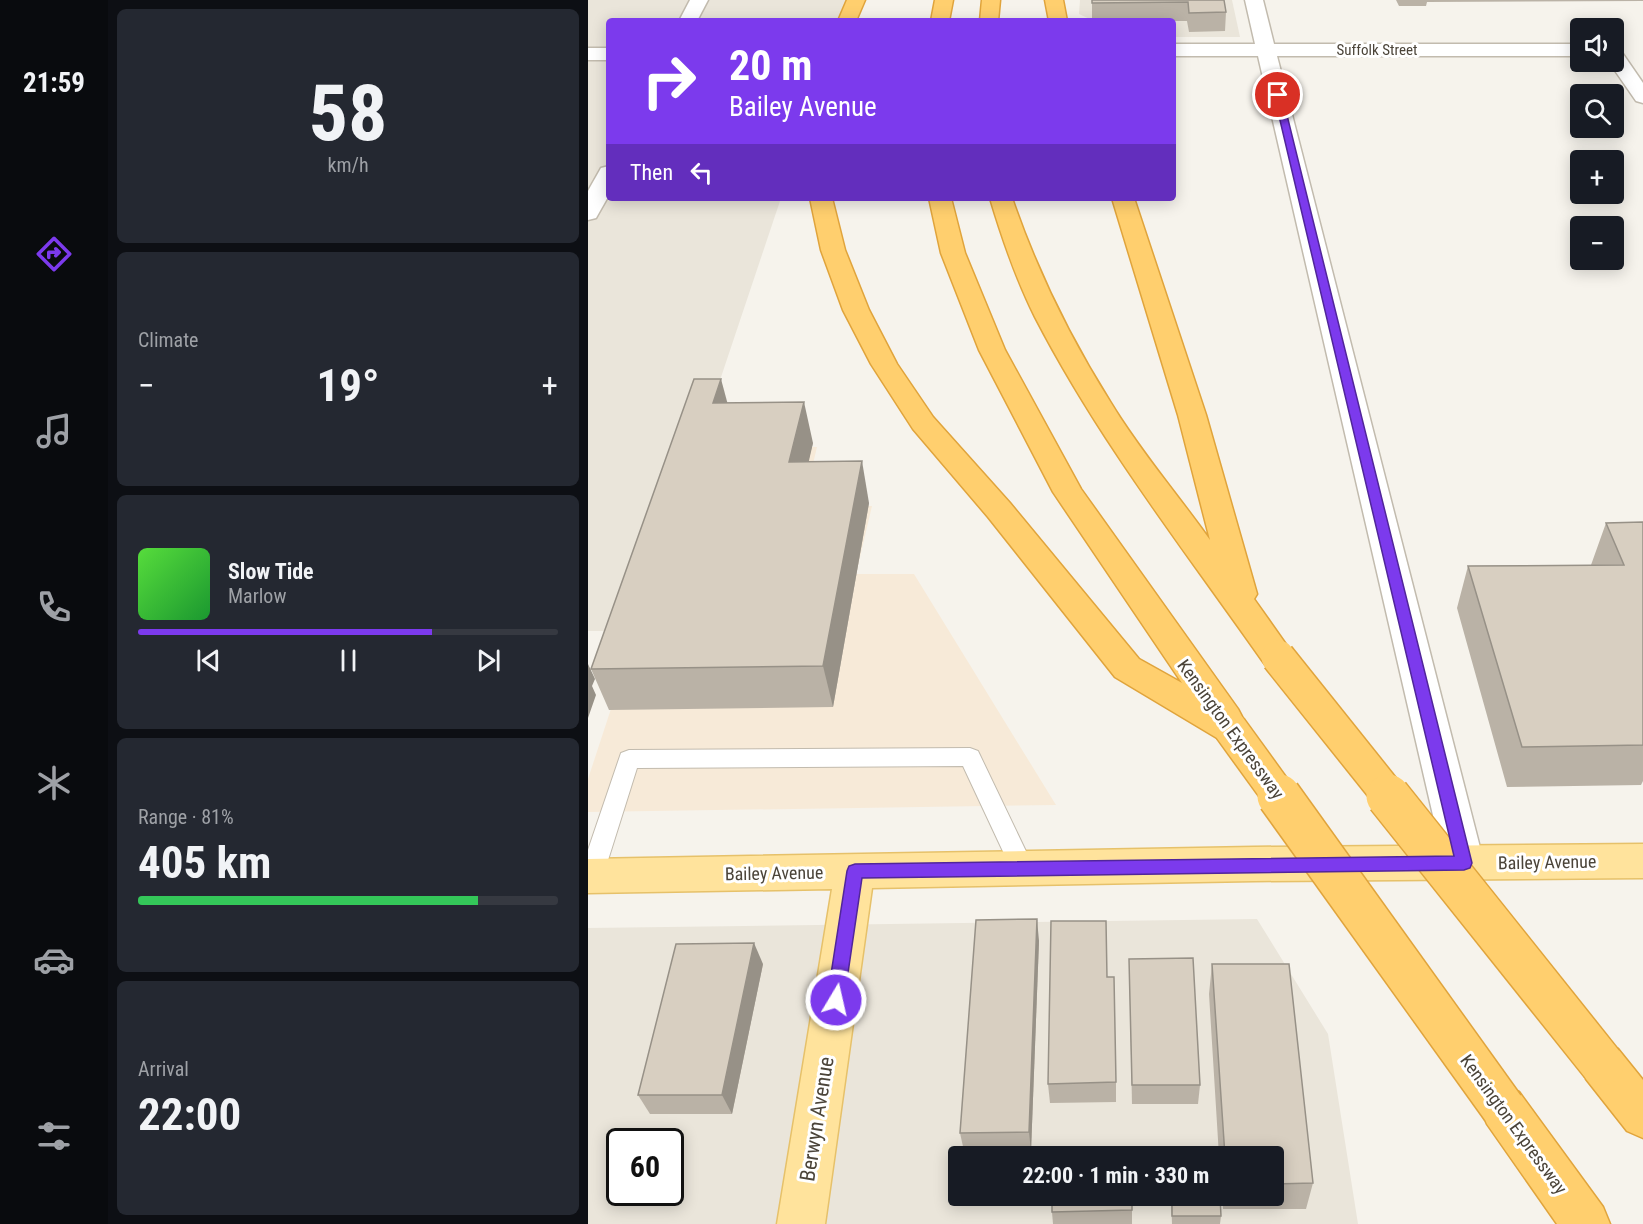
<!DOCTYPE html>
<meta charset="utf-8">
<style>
body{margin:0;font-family:"Roboto Condensed",sans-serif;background:#242831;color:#f1f3f6;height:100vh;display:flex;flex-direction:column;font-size:22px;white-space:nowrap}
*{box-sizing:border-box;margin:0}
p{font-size:20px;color:#9ea1a6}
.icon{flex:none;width:33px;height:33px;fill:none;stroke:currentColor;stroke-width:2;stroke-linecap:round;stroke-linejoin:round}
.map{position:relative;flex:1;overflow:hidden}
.details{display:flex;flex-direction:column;gap:9px;padding:9px;background:#0d0f14;width:480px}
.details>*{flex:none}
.banner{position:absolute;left:18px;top:18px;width:570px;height:183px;border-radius:6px;box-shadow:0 3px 15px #0003;background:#7c3aed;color:#fff;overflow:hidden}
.controls{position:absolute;left:982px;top:18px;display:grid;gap:12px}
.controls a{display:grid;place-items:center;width:54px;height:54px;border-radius:6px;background:#171b24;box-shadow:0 3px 15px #0003;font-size:30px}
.speed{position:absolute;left:18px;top:1128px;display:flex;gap:12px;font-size:30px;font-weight:700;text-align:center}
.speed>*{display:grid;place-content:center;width:78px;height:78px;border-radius:50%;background:#171b24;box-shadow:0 3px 15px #0003;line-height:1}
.speed .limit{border:3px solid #111;border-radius:9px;background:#fff;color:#111}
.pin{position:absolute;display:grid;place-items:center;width:51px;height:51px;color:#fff;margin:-26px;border:3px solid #fff;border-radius:50%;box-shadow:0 2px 6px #0007}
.me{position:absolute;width:66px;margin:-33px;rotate:9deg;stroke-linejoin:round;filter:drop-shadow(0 0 4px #0008)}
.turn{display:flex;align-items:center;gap:21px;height:126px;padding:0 24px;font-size:27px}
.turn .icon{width:78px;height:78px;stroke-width:2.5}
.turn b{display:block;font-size:42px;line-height:51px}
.then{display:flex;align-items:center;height:57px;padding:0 24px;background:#0003;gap:12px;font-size:22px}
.big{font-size:45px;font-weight:700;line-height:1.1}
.details .tile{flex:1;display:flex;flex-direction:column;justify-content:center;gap:9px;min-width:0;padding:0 21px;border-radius:9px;background:#242831}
.details .dial{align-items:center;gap:0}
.dial b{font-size:78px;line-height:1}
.song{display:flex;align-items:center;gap:18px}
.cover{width:72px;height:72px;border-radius:9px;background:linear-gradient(135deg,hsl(110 70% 55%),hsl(130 70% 35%))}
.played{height:6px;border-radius:3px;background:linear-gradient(90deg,#7c3aed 70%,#363941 70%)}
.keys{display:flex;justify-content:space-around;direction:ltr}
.heat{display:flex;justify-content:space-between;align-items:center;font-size:33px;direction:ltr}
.charge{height:9px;border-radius:4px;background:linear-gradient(90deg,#34c759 81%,#363941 0)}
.trip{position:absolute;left:360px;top:1146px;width:336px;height:60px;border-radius:6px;background:#171b24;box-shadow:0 3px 15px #0003;font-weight:700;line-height:60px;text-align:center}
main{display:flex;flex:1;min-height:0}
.dock{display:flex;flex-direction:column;width:108px;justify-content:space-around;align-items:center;background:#090b0e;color:#9ea1a6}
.dock .icon{width:42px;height:42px}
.dock .current{color:#7c3aed}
.dock b{font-size:27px;color:#f1f3f6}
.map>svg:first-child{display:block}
.residential{fill:#eae5da;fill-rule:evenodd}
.commercial{fill:#f7ead8}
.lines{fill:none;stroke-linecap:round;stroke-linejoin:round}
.service-casing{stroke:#c2bbae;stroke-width:2}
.minor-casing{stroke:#c2bbae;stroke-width:3}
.primary-casing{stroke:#e6c16a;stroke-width:3}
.motorway-casing{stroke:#e0a43c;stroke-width:3}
.service{fill:#fff;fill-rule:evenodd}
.minor{fill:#fff;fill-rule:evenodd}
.primary{fill:#ffe39c;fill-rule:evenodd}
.motorway{fill:#ffcf6e;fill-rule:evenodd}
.motorway-bridge-far1-casing{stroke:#e0a43c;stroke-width:36;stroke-linecap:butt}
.motorway-bridge-casing{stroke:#e0a43c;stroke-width:46;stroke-linecap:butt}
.motorway-bridge-far1{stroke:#ffcf6e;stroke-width:33}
.motorway-bridge{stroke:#ffcf6e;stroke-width:43}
.wall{fill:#bab2a6}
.shaded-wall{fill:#979187}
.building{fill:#d8cfc1;stroke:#979187;stroke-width:1.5}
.route{fill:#7c3aed;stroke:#51269a;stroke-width:1.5}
.labels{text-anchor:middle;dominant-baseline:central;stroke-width:6;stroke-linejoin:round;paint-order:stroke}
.far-street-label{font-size:15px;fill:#4b4439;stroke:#fff}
.street-label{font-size:18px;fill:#4b4439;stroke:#fff}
.near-street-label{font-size:21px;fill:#4b4439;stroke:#fff}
</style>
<main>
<nav class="dock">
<b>21:59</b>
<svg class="icon current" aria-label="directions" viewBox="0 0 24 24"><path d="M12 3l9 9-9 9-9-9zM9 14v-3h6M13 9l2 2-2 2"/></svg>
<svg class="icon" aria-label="music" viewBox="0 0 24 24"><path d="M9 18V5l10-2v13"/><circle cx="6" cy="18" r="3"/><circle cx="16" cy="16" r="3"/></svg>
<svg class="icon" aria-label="phone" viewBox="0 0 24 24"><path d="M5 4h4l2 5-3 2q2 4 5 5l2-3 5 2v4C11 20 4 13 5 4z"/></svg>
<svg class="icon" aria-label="climate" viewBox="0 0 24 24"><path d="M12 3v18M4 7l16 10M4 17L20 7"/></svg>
<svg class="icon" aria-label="car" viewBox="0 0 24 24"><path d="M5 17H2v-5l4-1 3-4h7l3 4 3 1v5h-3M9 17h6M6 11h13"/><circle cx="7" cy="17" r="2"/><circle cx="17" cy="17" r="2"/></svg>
<svg class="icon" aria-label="filters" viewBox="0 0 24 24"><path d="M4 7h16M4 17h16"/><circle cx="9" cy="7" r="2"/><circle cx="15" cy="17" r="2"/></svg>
</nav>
<section class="details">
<div class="tile dial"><b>58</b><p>km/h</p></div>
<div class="tile"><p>Climate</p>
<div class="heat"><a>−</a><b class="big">19°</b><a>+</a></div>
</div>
<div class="tile">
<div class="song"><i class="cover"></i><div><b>Slow Tide</b><p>Marlow</p></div></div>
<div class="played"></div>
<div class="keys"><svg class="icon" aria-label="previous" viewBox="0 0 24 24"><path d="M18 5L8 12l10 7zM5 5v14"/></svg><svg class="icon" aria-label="pause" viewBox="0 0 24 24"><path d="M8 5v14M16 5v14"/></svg><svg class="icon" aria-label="next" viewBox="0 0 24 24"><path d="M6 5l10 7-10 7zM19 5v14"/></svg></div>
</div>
<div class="tile"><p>Range · 81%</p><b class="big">405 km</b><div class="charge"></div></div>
<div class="tile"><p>Arrival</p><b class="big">22:00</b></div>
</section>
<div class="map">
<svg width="1055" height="1224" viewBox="0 0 1055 1224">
<rect width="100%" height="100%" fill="#f6f3ec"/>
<!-- residential -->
<g class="residential">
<path d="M0,0H261L254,21H21V198H193L48,631H0Z"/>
<path d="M492,0H644L652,37H585V21H506L491,14Z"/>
<path d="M669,919L740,1034L770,1224H0V928ZM32,1142H82V1192H32ZM370,1156H686V1196H370Z"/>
</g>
<!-- commercial -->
<path class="commercial" d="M117,422L140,445L229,447L215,506H284L268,574H326L468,805L0,812V779Z"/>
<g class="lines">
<!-- service casing -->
<g class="service-casing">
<path id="service" d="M382,748L390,751L446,868L442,875L434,878L426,875L375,766L49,768L15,876L11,883L0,885V850L33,753L41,750Z"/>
</g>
<!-- minor casing -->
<g class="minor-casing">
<g id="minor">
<path d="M102,0H120L109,21H91Z"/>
<path d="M657,0H675L686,44H993V56H689L896,863L890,875L876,880L862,875L856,863L670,56H585V44H667Z"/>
<rect x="0" y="48" width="21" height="12"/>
<path d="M1026,49L1033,51L1055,83V103L1048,101L1021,62H1026Z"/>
<path d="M21,166V195L8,218L0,220V191L13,168Z"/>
</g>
</g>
<!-- primary casing -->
<g class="primary-casing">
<path id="primary" d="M1055,844V878L666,881L284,888L237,1224H189L244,889L0,893V859L666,847Z"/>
</g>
<!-- motorway casing -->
<g class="motorway-casing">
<g id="motorway">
<path d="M259,0H277L268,21H250Z"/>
<path d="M347,0H365L361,21H343Z"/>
<path d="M394,0H412L410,21H392Z"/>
<path d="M457,0H475L479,21H461Z"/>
<path d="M222,198H244L257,250L281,310L309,364L345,417L422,503L551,659L594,683L465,492L391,350L353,253L341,198H363L377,253L417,350L493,489L650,709L660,728L655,738L642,742L629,738L527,677L400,517L325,429L283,364L255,310L233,250Z"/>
<path d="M402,198H424C449,271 482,338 523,403C552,451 590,495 622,540L590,415L524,198H546L618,415L669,594L666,599L707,657L702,666L690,670L678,666C598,552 511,441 447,317C428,279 414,238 402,198Z"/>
<path d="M1014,1043L1030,1049L1055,1080V1138L1039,1131L998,1079L992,1064L998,1049Z"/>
<path d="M915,1086L931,1092L1015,1207L1022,1224H969L899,1124L892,1108L899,1092Z"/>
</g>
</g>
<!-- service -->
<use href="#service" class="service"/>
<!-- minor -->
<use href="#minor" class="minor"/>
<!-- primary -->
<use href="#primary" class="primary"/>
<!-- motorway -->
<use href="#motorway" class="motorway"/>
<!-- motorway-bridge-far1 casing -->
<g class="motorway-bridge-far1-casing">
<g id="motorway-bridge-far1">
<path d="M690,657L802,797"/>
<path d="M642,728L692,797"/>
</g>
</g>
<!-- motorway-bridge casing -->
<g class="motorway-bridge-casing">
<g id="motorway-bridge">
<path d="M691,796L915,1108"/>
<path d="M800,796L1014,1064"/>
</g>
</g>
<!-- motorway-bridge-far1 -->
<use href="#motorway-bridge-far1" class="motorway-bridge-far1"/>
<!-- motorway-bridge -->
<use href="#motorway-bridge" class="motorway-bridge"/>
</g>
<!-- wall -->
<g class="wall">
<path d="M504,0H636L638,12L637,31L601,32L599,21H504Z"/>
<path d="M808,0H1055V1L839,2L838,6H811Z"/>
<path d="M140,403L225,443L220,462L281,503L245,707L21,710L3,669Z"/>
<path d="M1055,522V781L1053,785L919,787L869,608L880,566L1003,565L1018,523Z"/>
<path d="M451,941L443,1151H376L372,1133Z"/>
<path d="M541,959L612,1085L610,1104H544Z"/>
<path d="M175,964L144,1114H62L50,1095Z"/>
<path d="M624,964L725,1183L718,1209H635L634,1196H686V1156H631L621,994Z"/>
<path d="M519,977L528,1082V1102L462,1103L460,1084Z"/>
<path d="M544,1196V1224H465L464,1212Z"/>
<path d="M583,1196H632L633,1216L632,1224H584Z"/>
</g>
<!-- shaded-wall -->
<g class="shaded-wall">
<path d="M133,379L144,420L125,403Z"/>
<path d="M216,402L225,443L211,504L201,462Z"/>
<path d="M274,461L281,503L245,707L235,666Z"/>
<path d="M0,664L7,679L4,686L8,695L0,718Z"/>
<path d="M449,919L451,941L443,1151L441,1132Z"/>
<path d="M166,943L175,964L144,1114L134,1095Z"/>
</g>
<!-- building -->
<g class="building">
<path d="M504,0H636L638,12L601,13L600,2L504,3Z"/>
<path d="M106,379H133L125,403L216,402L201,462L274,461L235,666L3,669Z"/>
<path d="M1055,522V745L934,747L880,566L1036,565L1018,523Z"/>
<path d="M449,919L441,1132L372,1133L388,920Z"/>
<path d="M463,921H518L519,977H526L528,1082L460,1084Z"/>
<path d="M166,943L134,1095H50L88,944Z"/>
<path d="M605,958L612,1085H544L541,959Z"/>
<path d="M624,964H701L725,1183L686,1184V1156H637Z"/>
<path d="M544,1155V1156H465Z"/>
<path d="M464,1196H544V1210L464,1212Z"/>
<path d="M584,1196H632L633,1216H584Z"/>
</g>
<!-- route -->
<path class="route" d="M690,92L694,95L884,863L882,868L876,870L274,878L256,1000L254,1006L248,1009L241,1006L239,1000L259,871L261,866L267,864L866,856L686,95Z"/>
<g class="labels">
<!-- far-street labels -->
<g class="far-street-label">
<text x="789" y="50">Suffolk Street</text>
</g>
<!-- street labels -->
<g class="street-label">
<text transform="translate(643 729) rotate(54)">Kensington Expressway</text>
<text transform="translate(959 862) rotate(-1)">Bailey Avenue</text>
<text transform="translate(186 873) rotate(-1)">Bailey Avenue</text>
<text transform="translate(926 1124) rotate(54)">Kensington Expressway</text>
</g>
<!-- near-street labels -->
<g class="near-street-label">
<text transform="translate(229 1119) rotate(-81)">Berwyn Avenue</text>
</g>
</g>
</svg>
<div class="controls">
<a><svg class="icon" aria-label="sound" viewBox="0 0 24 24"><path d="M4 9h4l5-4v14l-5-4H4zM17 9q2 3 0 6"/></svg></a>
<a><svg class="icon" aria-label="search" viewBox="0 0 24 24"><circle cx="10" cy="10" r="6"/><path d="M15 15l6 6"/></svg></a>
<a>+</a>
<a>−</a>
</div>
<div class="speed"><div class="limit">60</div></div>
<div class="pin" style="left:690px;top:95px;background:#d93025"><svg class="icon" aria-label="arrive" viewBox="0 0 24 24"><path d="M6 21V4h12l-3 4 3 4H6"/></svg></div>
<svg class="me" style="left:248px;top:1000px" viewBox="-20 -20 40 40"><circle r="17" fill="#7c3aed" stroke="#fff" stroke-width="3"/><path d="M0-11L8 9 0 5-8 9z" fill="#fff"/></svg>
<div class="trip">22:00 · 1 min · 330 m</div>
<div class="banner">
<div class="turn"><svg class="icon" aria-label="right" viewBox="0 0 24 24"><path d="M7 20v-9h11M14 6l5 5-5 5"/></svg><div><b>20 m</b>Bailey Avenue</div></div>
<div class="then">Then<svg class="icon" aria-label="left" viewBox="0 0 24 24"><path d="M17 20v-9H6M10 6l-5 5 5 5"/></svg></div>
</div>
</div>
</main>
